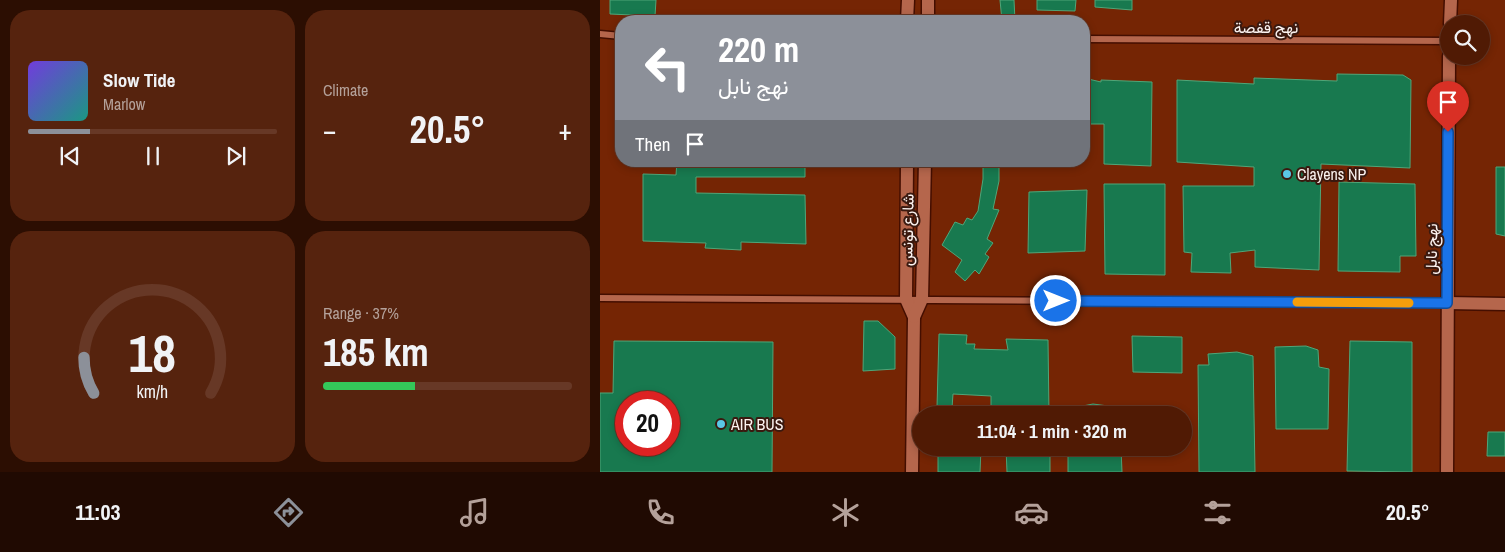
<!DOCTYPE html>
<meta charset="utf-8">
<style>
body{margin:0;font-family:"Archivo Narrow",Vazirmatn,sans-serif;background:#56230e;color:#f1f3f6;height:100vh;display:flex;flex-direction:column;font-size:19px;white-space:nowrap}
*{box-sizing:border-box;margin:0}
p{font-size:16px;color:#b4a19a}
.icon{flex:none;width:28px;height:28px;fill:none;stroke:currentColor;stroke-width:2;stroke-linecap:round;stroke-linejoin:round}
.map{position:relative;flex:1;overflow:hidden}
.side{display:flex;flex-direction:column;gap:10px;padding:10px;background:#2c0e02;width:600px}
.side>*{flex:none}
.guide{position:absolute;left:15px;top:15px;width:475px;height:152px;border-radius:20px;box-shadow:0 2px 8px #0003,0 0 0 1px #673826;background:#8c9099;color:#fff;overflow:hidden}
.fabs{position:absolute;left:840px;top:15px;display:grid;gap:10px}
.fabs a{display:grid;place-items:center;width:50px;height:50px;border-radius:50%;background:#501a04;box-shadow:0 2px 8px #0003,0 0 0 1px #673826;font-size:25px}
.speed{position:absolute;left:15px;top:391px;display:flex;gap:10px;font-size:25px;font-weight:700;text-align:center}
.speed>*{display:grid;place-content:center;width:65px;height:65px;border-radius:50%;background:#501a04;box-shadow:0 2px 8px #0003,0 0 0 1px #673826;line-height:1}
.speed .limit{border:8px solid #d22;background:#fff;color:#111}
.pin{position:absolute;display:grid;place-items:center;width:42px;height:42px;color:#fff;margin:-51px -21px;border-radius:50% 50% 50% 0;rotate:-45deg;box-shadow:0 0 5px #0007}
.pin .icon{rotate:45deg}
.me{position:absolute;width:55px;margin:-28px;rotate:90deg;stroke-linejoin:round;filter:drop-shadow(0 0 4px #0008)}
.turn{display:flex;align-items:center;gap:18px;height:105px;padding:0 20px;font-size:22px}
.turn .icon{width:65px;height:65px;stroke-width:2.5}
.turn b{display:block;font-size:35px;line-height:42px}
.then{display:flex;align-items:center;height:48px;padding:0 20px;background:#0003;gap:10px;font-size:19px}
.big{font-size:38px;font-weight:800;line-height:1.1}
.side .card{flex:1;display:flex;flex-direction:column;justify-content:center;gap:8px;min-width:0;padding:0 18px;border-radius:20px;background:#56230e}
.side .dial{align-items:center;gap:0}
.dial svg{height:130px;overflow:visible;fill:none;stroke:#673826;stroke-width:7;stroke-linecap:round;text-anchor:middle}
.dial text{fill:#f1f3f6;stroke:none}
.song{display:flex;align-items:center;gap:15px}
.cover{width:60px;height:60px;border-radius:8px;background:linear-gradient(135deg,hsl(260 70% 55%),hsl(170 70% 35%))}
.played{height:5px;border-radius:2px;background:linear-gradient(90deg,#8c9099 25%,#673826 25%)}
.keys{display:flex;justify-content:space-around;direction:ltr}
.heat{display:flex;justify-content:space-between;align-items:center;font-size:28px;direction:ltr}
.charge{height:8px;border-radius:4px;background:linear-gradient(90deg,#34c759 37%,#673826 0)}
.side .tiles{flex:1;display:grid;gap:10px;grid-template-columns:repeat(2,1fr)}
.trip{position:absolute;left:312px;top:406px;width:280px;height:50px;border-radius:25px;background:#501a04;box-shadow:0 2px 8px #0003,0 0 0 1px #673826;font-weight:800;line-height:50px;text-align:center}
.menu{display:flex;height:80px;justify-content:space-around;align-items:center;background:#200a02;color:#b4a19a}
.menu .icon{width:35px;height:35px}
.menu .current{color:#8c9099}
.menu b{font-size:22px;color:#f1f3f6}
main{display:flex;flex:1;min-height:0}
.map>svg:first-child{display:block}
.built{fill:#752504;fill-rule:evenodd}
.building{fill:#18794f;stroke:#4fa679;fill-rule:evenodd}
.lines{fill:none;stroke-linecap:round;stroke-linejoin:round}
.service-casing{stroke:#440e00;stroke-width:9}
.minor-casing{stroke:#440e00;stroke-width:15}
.service{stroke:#b5664c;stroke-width:6}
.minor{stroke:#b5664c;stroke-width:12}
.route-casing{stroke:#114b97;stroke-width:12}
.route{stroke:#1a73e8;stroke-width:9}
.slow{stroke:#f59e0b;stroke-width:9}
.poi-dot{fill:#5ac8e6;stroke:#3a190f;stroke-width:2}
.labels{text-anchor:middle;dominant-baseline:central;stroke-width:4;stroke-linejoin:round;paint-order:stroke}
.street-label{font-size:16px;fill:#fcf3f0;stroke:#3a190f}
.poi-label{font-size:16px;fill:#fcf3f0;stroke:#3a190f;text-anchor:start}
</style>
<main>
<section class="side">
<div class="tiles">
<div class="card">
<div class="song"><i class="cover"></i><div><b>Slow Tide</b><p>Marlow</p></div></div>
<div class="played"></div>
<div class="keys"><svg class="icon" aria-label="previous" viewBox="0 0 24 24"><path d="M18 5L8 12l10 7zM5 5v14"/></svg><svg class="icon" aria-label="pause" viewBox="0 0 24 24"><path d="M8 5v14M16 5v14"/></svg><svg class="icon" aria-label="next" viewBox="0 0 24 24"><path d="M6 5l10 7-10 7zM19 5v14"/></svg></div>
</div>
<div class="card"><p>Climate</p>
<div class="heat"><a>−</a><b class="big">20.5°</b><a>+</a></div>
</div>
<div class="card dial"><svg viewBox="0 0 100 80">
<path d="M14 69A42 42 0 1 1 86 69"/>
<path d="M14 69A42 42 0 0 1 8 47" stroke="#8c9099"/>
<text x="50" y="56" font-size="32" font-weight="700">18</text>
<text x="50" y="72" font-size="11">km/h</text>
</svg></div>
<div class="card"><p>Range · 37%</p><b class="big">185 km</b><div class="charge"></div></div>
</div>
</section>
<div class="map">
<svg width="905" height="472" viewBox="0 0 905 472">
<rect width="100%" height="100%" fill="#6a2206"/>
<!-- built -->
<path class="built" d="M0,0H905V472H0ZM21,21H484V161H21ZM849,24H881V56H849ZM26,402H69V445H26ZM321,415H584V448H321Z"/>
<!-- building -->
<g class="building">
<path d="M10,0H56L55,16L10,14Z"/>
<path d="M400,0H414L415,21H402Z"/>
<path d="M437,0H476L475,11L437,10Z"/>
<path d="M495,0H532V10L495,7Z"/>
<path d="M737,74L803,75L811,80L810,168L721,164L719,270L655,267V250L630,253L631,273L591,272L592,253L584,252L583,186H654V167L577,162V80L654,84V78L737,81Z"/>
<path d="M484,78L501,82V80L552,82L551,166L504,164V124H484Z"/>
<path d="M77,161H205V177H96V193L205,195L206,244L141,242V250L105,248L106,243L43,241V174L76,175Z"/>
<path d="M383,161H399V181L393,209L399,210L387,239L393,243L385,254L389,257L379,274L375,270L365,281L355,272L362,260L342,245L355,222L363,225L367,218L372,220L378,211L383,179Z"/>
<path d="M896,167H905V236L896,234Z"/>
<path d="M739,182L815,184L816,256H800V272L738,271Z"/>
<path d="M504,184H565V275L505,274Z"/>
<path d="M487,190L485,251L428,253L429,192Z"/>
<path d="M264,321H278L295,337V369L263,371Z"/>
<path d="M339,334L367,335L366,344H375L374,349L408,350L406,339L448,340L449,415H391V396L353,394L352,408L337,407Z"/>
<path d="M532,336L582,337V373L533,372Z"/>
<path d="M14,341L173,342L172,472H0V393H13ZM26,402H69V445H26Z"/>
<path d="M750,341L812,342V472L747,471Z"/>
<path d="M706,346L718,350L719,367L729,369L728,429H676L675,347Z"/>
<path d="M637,352L653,356L655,472H599L598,365H609L608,354Z"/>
<path d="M493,404L531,409V415H462V410Z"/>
<path d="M888,432H905V456H887Z"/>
<path d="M338,448H381L380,472H338Z"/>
<path d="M406,448H450V472H407Z"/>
<path d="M468,448H521L522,472H468Z"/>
</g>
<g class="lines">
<!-- service casing -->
<g class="service-casing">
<g id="service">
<path d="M0,34L21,36"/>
<path d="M484,39L849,41"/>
<path d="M0,298L847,303"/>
</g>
</g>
<!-- minor casing -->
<g class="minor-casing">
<g id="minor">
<path d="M307,21L308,0"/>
<path d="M328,21V0"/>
<path d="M850,24L851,0"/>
<path d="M307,161L306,299L314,317L312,472"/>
<path d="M847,303L905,304"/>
<path d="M314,317L322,299L325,161"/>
<path d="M847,472L849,56"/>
</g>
</g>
<!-- service -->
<use href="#service" class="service"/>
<!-- minor -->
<use href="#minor" class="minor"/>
</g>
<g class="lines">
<!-- route casing -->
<g class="route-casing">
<path id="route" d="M456,301L847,303L848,132"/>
</g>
<!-- route -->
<use href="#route" class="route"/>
<!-- slow -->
<path class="slow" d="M697,302L809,303"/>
</g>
<!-- markers -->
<g class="poi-dot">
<circle cx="687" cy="174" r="5"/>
<circle cx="121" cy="424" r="5"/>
</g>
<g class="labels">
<!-- street labels -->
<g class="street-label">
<text x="666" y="27">نهج قفصة</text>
<text transform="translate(307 230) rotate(-89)">شارع تونس</text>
<text transform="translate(831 249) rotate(-89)">نهج نابل</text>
</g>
<!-- poi labels -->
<g class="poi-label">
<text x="697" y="174">Clayens NP</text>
<text x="131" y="424">AIR BUS</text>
</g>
</g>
</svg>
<div class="fabs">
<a><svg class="icon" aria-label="search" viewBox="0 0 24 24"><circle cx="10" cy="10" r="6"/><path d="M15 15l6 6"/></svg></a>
</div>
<div class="speed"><div class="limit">20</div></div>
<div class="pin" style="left:848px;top:132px;background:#d93025"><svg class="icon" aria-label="arrive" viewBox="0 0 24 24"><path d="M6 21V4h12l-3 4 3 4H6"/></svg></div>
<svg class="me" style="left:456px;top:301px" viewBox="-20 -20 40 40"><circle r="17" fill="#1a73e8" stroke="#fff" stroke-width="3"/><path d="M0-11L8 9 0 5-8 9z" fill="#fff"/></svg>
<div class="trip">11:04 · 1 min · 320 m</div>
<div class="guide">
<div class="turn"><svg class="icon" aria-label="left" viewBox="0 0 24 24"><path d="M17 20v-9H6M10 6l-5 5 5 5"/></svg><div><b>220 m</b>نهج نابل</div></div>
<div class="then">Then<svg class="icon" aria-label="arrive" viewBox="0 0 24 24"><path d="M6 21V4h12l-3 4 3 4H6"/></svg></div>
</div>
</div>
</main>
<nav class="menu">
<b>11:03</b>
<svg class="icon current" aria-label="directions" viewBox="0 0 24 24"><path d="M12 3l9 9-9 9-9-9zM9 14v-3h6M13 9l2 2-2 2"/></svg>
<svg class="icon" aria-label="music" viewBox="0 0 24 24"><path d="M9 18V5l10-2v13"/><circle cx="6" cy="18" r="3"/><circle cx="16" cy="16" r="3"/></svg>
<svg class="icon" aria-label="phone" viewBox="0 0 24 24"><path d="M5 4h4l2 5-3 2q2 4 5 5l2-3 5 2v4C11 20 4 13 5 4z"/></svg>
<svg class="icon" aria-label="climate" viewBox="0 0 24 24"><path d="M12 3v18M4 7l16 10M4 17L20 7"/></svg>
<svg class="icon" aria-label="car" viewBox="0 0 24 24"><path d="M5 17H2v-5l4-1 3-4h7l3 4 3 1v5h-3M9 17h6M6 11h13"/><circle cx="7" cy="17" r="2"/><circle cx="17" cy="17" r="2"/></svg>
<svg class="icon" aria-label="filters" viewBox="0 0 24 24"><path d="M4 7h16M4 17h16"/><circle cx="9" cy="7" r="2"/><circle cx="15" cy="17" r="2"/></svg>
<b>20.5°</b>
</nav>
